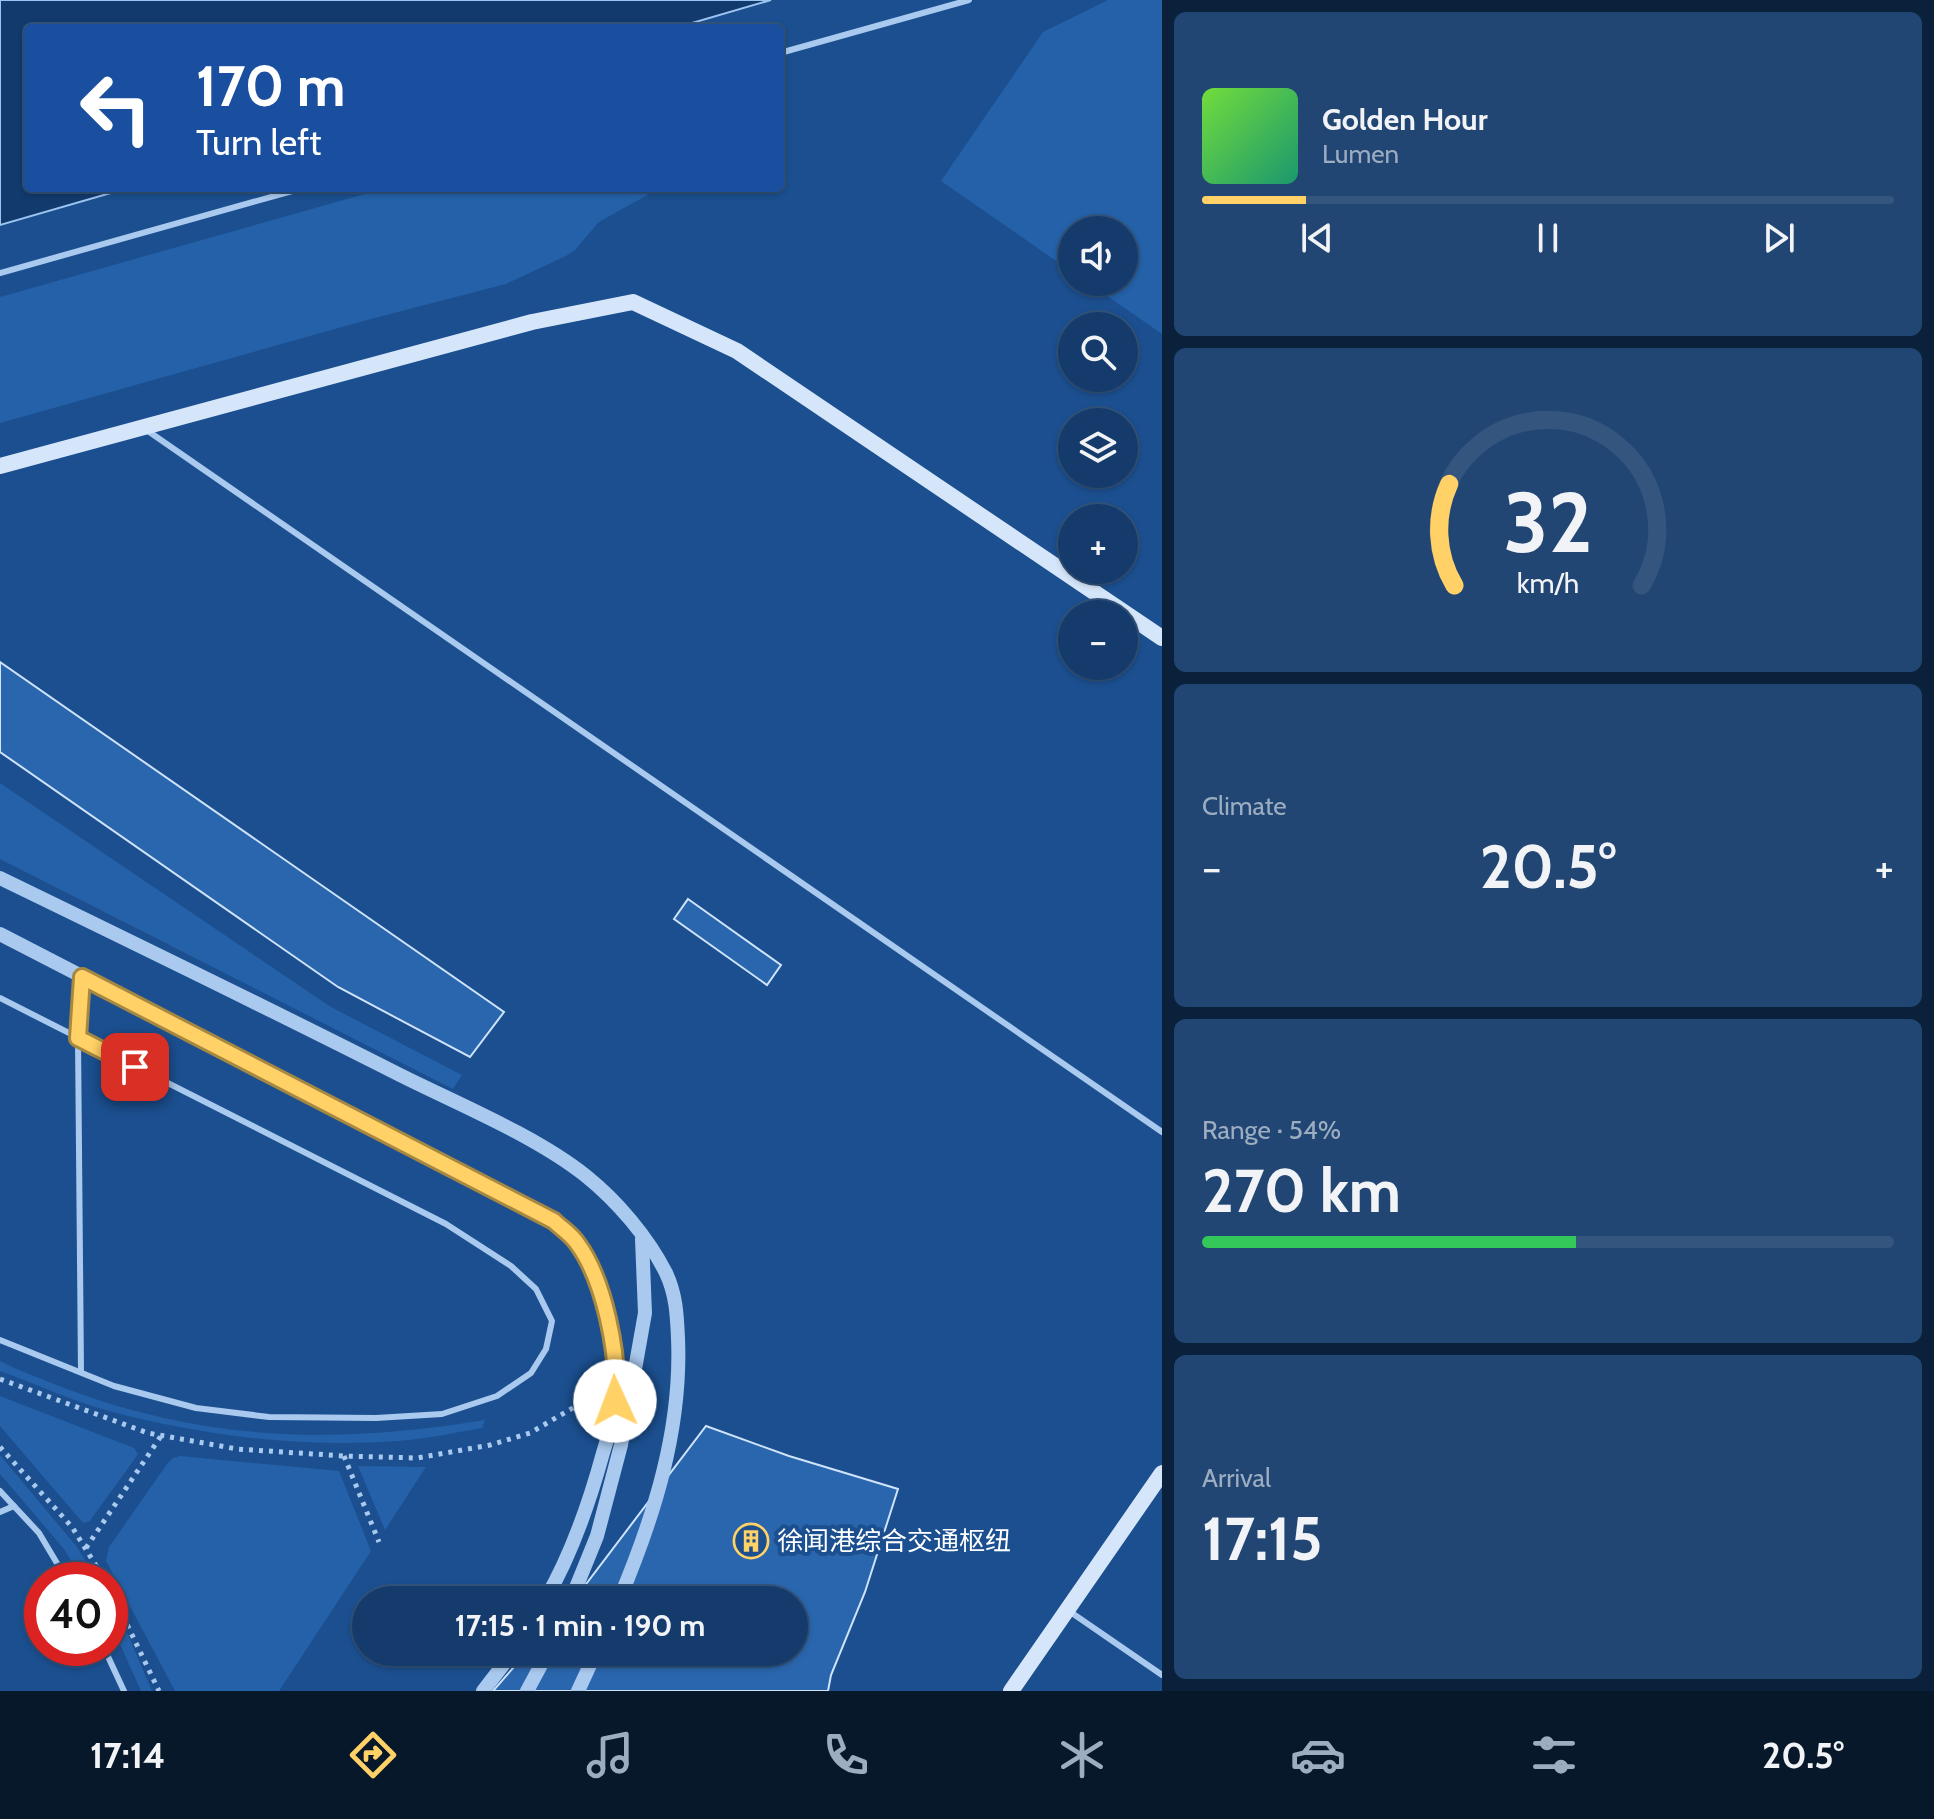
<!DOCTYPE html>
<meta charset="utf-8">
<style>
body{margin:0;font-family:Cabin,"Noto Sans SC",sans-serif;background:#214673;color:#f1f3f6;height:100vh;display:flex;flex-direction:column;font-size:30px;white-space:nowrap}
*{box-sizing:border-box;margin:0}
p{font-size:26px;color:#9dadc1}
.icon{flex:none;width:44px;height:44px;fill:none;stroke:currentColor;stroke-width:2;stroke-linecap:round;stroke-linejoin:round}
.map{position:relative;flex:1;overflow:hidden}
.sheet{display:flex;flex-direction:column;gap:12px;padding:12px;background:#0b203b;width:772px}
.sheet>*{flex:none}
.top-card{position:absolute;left:24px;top:24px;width:760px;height:168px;border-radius:8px;box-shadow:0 2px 6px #0004,0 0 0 2px #33557e;background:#1a4fa0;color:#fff;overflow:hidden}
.buttons{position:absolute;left:1058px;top:216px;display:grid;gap:16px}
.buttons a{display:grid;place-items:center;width:80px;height:80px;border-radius:50%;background:#143b6b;box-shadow:0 2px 6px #0004,0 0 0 2px #33557e;font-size:40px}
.speed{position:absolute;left:24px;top:1562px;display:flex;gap:16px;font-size:40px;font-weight:700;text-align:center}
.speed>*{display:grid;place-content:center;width:104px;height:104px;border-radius:50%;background:#143b6b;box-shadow:0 2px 6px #0004,0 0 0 2px #33557e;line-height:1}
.speed .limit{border:12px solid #d22;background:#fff;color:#111}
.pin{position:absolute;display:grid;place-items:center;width:68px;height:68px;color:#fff;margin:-34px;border-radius:16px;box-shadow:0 4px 12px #0006}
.me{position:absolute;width:88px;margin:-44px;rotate:358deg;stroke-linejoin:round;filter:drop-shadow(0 0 6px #0008)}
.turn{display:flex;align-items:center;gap:28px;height:168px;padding:0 40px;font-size:36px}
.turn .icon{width:104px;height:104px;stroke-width:2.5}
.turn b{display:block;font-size:56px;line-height:68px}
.big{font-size:60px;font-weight:800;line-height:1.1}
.sheet .card{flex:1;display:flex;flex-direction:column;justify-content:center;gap:12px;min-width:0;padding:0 28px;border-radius:12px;background:#214673}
.sheet .dial{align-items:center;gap:0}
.dial svg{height:208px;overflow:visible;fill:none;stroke:#33557e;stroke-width:7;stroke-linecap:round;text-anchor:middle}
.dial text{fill:#f1f3f6;stroke:none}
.song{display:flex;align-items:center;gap:24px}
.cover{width:96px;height:96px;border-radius:12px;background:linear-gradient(135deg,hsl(100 70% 55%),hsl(160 70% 35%))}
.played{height:8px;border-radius:4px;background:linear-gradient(90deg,#ffd166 15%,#33557e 15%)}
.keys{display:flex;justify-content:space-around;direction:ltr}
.heat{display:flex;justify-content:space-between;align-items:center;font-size:44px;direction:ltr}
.charge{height:12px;border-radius:6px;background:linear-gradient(90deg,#34c759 54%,#33557e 0)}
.trip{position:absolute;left:352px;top:1586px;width:456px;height:80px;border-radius:40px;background:#143b6b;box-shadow:0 2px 6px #0004,0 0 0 2px #33557e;font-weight:800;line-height:80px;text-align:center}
.tab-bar{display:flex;height:128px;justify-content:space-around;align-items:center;background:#08182b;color:#9dadc1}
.tab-bar .icon{width:56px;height:56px}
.tab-bar .selected{color:#ffd166}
.tab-bar b{font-size:36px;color:#f1f3f6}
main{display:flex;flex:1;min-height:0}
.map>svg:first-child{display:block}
.green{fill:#2461a8}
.water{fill:#123a6d;stroke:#9cc4f0;stroke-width:2}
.building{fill:#2a66ad;stroke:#cfe3fa;stroke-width:2}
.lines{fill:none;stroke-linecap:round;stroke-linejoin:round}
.path{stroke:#a9c9ee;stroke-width:5;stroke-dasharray:4 6;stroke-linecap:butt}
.service{stroke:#a9c9ee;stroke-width:6}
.tertiary{stroke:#a9c9ee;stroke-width:14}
.secondary{stroke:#d6e6fa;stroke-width:16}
.route-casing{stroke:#a68842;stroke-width:20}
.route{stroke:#ffd166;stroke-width:14}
.labels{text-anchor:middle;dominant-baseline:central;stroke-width:8;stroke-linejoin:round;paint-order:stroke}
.poi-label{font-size:26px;fill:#fff;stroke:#1b4f8f;text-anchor:start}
</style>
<main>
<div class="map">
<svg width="1162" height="1691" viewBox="0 0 1162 1691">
<rect width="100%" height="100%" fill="#1b4f8f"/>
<!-- green -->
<g class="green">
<path d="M1108,0H1162V334L1087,282H1124V230H1072V272L941,181L1043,32Z"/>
<path d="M386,188H660L599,222L575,250L566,256L506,284L367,320L0,423V297Z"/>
<path d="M0,783L331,1007L462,1075L453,1089L0,859Z"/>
<path d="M0,1361C21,1372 45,1380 67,1389C208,1442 339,1444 485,1420L482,1428C454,1433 426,1439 398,1441C300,1448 204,1436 109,1411C72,1401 36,1384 0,1371Z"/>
<path d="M0,1396L134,1448L138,1454L134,1460L89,1522L83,1523L0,1426Z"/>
<path d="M0,1455L77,1547L97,1580H83L64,1549L0,1474Z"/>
<path d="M180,1456L339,1471L371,1551L279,1691H175L106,1561L109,1547L167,1464L173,1458Z"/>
<path d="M358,1466L426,1467L385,1530Z"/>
<path d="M110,1601L123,1623L152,1691H141L110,1622Z"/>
</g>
<!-- water -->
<path class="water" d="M0,0H771L675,28H28V188H128L0,225Z"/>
<!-- building -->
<g class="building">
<path d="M0,662L504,1012L470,1057L338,987L0,752Z"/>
<path d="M688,899L781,965L767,985L674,919Z"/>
<path d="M706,1426L789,1456L898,1489L865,1592L831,1675L828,1691H493L527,1652H794V1600H574Z"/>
</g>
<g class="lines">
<!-- path -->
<g class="path">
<path d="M0,1379L148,1433L237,1449L344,1456L417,1458L490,1445L530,1433L595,1395"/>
<path d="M0,1447L72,1527L105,1580"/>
<path d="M344,1456L379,1542"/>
<path d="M86,1548L161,1436"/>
<path d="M110,1589L159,1691"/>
</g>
<!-- service -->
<g class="service">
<path d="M780,53L969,0"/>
<path d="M0,273L303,188"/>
<path d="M145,429L1162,1132"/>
<path d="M0,998L446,1224L511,1266L536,1289L552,1321L546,1349L531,1373L497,1396L442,1414L376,1418L269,1417L196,1408L114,1386L0,1340"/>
<path d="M81,1372L78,1038L82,977"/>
<path d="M0,1491L39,1533L67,1580"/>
<path d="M0,1512L14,1506"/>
<path d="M1069,1611L1162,1675"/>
<path d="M104,1648L124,1691"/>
</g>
<!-- tertiary -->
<g class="tertiary">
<path d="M0,878C134,943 268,1008 400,1075C458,1104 536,1136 586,1176C617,1201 648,1237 666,1273C676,1294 677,1315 678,1338C682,1429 654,1517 619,1600"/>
<path d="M0,934L523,1204C542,1214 564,1225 577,1242C603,1278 615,1338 617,1382C618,1406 610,1430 603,1453C589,1504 572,1554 545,1600"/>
<path d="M571,1600L597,1536L621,1445L632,1386L645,1313L642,1239"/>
<path d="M483,1691L513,1652"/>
<path d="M527,1691L548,1652"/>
<path d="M578,1691L596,1652"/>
</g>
<!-- secondary -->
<g class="secondary">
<path d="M0,466L532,322L633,302L737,351L1162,638"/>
<path d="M1011,1691L1162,1473"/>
</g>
</g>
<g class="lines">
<!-- route casing -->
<g class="route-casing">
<path id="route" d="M135,1067L78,1038L82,977L554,1221C561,1228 571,1234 577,1243C604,1279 620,1356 615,1401"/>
</g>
<!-- route -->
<use href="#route" class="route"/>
</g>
<!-- icons -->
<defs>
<g id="building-ring" transform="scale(1.8)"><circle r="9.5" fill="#1b4f8f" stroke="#ffd166" stroke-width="1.5"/><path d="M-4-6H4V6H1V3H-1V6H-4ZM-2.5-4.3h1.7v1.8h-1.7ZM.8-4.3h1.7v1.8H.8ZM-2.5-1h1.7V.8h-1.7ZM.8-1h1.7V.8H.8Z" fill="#ffd166"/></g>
</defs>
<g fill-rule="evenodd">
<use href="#building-ring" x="751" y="1541"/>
</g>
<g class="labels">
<!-- poi labels -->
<g class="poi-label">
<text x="777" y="1541">徐闻港综合交通枢纽</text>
</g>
</g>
</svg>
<div class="buttons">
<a><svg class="icon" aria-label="sound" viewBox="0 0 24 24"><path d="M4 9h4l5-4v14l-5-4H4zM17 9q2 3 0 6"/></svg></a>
<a><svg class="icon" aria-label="search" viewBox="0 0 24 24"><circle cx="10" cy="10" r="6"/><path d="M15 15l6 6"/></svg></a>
<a><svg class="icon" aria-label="layers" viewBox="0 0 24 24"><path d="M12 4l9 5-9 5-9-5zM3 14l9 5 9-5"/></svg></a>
<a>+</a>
<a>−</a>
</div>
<div class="speed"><div class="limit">40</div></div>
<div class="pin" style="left:135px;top:1067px;background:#d93025"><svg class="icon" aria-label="arrive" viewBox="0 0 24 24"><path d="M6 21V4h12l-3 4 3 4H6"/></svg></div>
<svg class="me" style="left:615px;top:1401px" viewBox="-20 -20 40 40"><circle r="19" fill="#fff"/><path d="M0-13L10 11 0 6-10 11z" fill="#ffd166"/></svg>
<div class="trip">17:15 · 1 min · 190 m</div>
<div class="top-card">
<div class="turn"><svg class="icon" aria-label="left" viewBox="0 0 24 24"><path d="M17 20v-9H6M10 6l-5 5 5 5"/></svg><div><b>170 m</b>Turn left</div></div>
</div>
</div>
<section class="sheet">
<div class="card">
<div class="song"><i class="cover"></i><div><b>Golden Hour</b><p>Lumen</p></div></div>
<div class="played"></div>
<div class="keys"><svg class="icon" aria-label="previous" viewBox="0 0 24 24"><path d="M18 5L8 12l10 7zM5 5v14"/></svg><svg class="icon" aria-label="pause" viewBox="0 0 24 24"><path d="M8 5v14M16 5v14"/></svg><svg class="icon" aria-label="next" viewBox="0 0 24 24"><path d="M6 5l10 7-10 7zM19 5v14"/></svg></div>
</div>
<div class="card dial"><svg viewBox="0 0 100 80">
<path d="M14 69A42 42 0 1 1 86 69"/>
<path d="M14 69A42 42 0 0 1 12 30" stroke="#ffd166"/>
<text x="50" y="56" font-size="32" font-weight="700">32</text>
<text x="50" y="72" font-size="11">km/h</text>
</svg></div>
<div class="card"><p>Climate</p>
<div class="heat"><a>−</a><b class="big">20.5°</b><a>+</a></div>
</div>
<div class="card"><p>Range · 54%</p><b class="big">270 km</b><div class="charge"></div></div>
<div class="card"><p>Arrival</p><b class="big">17:15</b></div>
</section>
</main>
<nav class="tab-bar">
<b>17:14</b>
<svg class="icon selected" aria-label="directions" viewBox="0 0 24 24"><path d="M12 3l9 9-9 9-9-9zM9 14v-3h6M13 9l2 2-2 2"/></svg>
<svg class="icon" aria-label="music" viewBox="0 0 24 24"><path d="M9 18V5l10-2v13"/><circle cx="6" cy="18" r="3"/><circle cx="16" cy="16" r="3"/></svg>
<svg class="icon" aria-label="phone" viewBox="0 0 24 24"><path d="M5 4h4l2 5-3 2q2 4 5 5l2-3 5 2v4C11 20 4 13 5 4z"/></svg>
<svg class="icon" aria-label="climate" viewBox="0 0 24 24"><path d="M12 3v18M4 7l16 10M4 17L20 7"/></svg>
<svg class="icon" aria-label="car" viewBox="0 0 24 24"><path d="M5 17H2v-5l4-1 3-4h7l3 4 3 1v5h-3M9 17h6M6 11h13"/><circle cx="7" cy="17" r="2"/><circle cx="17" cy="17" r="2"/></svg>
<svg class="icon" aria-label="filters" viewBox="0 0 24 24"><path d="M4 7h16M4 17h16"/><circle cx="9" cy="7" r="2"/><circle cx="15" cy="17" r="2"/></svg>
<b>20.5°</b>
</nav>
